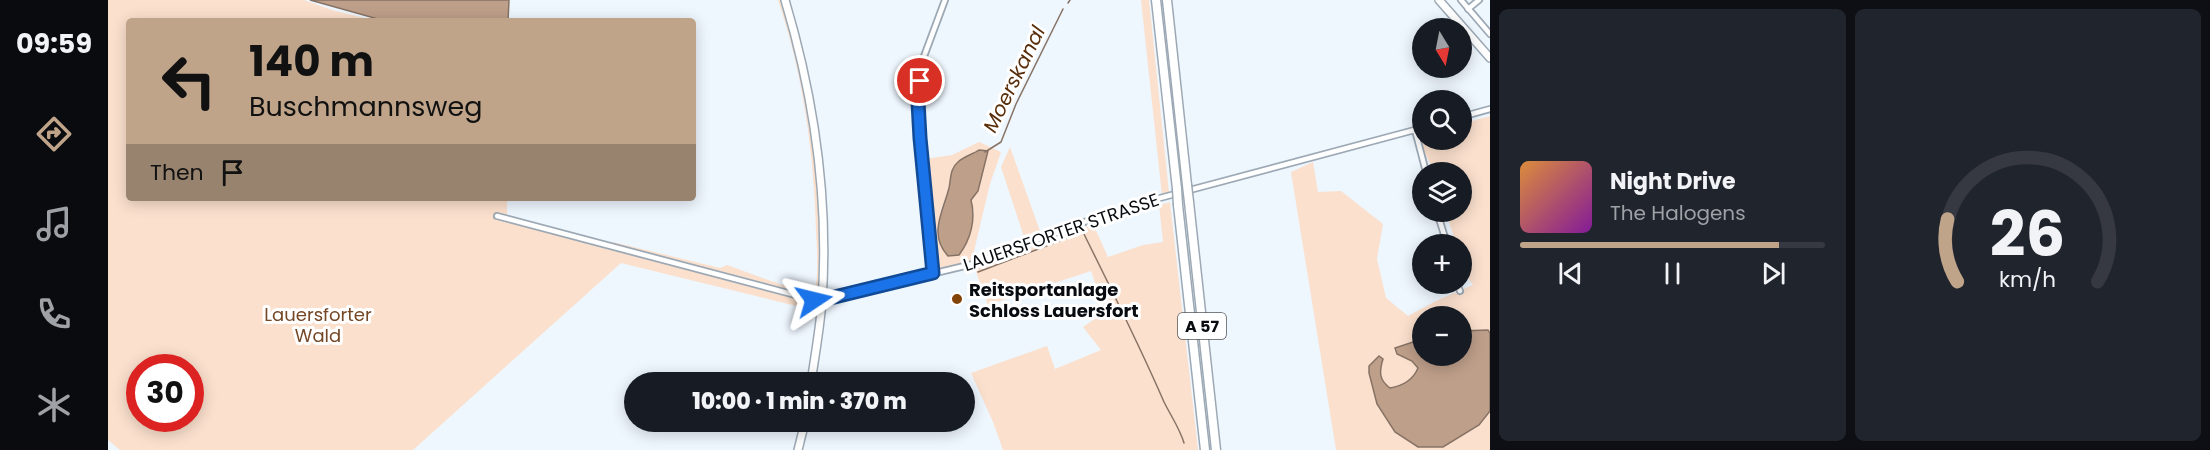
<!DOCTYPE html>
<meta charset="utf-8">
<style>
body{margin:0;font-family:Poppins,sans-serif;background:#20242c;color:#f1f3f6;height:100vh;display:flex;flex-direction:column;font-size:22px;white-space:nowrap}
*{box-sizing:border-box;margin:0}
p{font-size:20px;color:#9ea1a6}
.icon{flex:none;width:33px;height:33px;fill:none;stroke:currentColor;stroke-width:2;stroke-linecap:round;stroke-linejoin:round}
.map{position:relative;flex:1;overflow:hidden}
.panel{display:flex;flex-direction:column;gap:9px;padding:9px;background:#0d0f14;width:720px}
.panel>*{flex:none}
.hud{position:absolute;left:18px;top:18px;width:570px;height:183px;border-radius:6px;box-shadow:0 3px 15px #0003;background:#bfa48a;color:#111;overflow:hidden}
.needle{width:39px;rotate:170deg}
.buttons{position:absolute;left:1304px;top:18px;display:grid;gap:12px}
.buttons a{display:grid;place-items:center;width:60px;height:60px;border-radius:50%;background:#171b24;box-shadow:0 3px 15px #0003;font-size:30px}
.speed{position:absolute;left:18px;top:354px;display:flex;gap:12px;font-size:30px;font-weight:700;text-align:center}
.speed>*{display:grid;place-content:center;width:78px;height:78px;border-radius:50%;background:#171b24;box-shadow:0 3px 15px #0003;line-height:1}
.speed .limit{border:9px solid #d22;background:#fff;color:#111}
.pin{position:absolute;display:grid;place-items:center;width:51px;height:51px;color:#fff;margin:-26px;border:3px solid #fff;border-radius:50%;box-shadow:0 2px 6px #0007}
.me{position:absolute;width:66px;margin:-33px;rotate:80deg;stroke-linejoin:round;filter:drop-shadow(0 0 4px #0008)}
.turn{display:flex;align-items:center;gap:21px;height:126px;padding:0 24px;font-size:27px}
.turn .icon{width:78px;height:78px;stroke-width:2.5}
.turn b{display:block;font-size:42px;line-height:51px}
.then{display:flex;align-items:center;height:57px;padding:0 24px;background:#0003;gap:12px;font-size:22px}
.panel .card{flex:1;display:flex;flex-direction:column;justify-content:center;gap:9px;min-width:0;padding:0 21px;border-radius:9px;background:#20242c}
.panel .dial{align-items:center;gap:0}
.dial svg{height:156px;overflow:visible;fill:none;stroke:#363941;stroke-width:7;stroke-linecap:round;text-anchor:middle}
.dial text{fill:#f1f3f6;stroke:none}
.song{display:flex;align-items:center;gap:18px}
.cover{width:72px;height:72px;border-radius:9px;background:linear-gradient(135deg,hsl(30 70% 55%),hsl(290 70% 35%))}
.played{height:6px;border-radius:3px;background:linear-gradient(90deg,#bfa48a 85%,#363941 85%)}
.keys{display:flex;justify-content:space-around;direction:ltr}
.panel .tiles{flex:1;display:grid;gap:9px;grid-template-columns:repeat(2,1fr)}
.trip{position:absolute;left:516px;top:372px;width:351px;height:60px;border-radius:30px;background:#171b24;box-shadow:0 3px 15px #0003;font-weight:800;line-height:60px;text-align:center}
main{display:flex;flex:1;min-height:0}
.dock{display:flex;flex-direction:column;width:108px;justify-content:space-around;align-items:center;background:#090b0e;color:#9ea1a6}
.dock .icon{width:42px;height:42px}
.dock .active{color:#bfa48a}
.dock b{font-size:27px;color:#f1f3f6}
.map>svg:first-child{display:block}
.green{fill:#fbe0cd;fill-rule:evenodd}
.water{fill:#be9f8a;stroke:#877365;stroke-width:1.5}
.lines{fill:none;stroke-linecap:round;stroke-linejoin:round}
.stream{stroke:#877365;stroke-width:1.5}
.minor-casing{stroke:#9ca9b5;stroke-width:8}
.secondary-casing{stroke:#9ca9b5;stroke-width:10}
.motorway-casing{stroke:#9ca9b5;stroke-width:11}
.minor{stroke:#fff;stroke-width:4.5}
.secondary{stroke:#fff;stroke-width:7}
.motorway{stroke:#fff;stroke-width:8}
.motorway-bridge-casing{stroke:#9ca9b5;stroke-width:11;stroke-linecap:butt}
.motorway-bridge{stroke:#fff;stroke-width:8}
.route-casing{stroke:#114b97;stroke-width:15}
.route{stroke:#1a73e8;stroke-width:10}
.poi-dot{fill:#824307;stroke:#fff;stroke-width:2}
.labels{text-anchor:middle;dominant-baseline:central;stroke-width:6;stroke-linejoin:round;paint-order:stroke}
.shield{fill:#fff;stroke:#525558;stroke-width:1.5}
.shield-label{font-size:16px;font-weight:bold;fill:#080c10}
.street-label{font-size:18px;fill:#080c10;stroke:#fff}
.poi-label{font-size:18px;font-weight:bold;fill:#080c10;stroke:#fff;text-anchor:start}
.park-label{font-size:18px;fill:#744726;stroke:#fff}
.water-label{font-size:20px;font-style:italic;fill:#582d09;stroke:#fff}
</style>
<main>
<nav class="dock">
<b>09:59</b>
<svg class="icon active" aria-label="directions" viewBox="0 0 24 24"><path d="M12 3l9 9-9 9-9-9zM9 14v-3h6M13 9l2 2-2 2"/></svg>
<svg class="icon" aria-label="music" viewBox="0 0 24 24"><path d="M9 18V5l10-2v13"/><circle cx="6" cy="18" r="3"/><circle cx="16" cy="16" r="3"/></svg>
<svg class="icon" aria-label="phone" viewBox="0 0 24 24"><path d="M5 4h4l2 5-3 2q2 4 5 5l2-3 5 2v4C11 20 4 13 5 4z"/></svg>
<svg class="icon" aria-label="climate" viewBox="0 0 24 24"><path d="M12 3v18M4 7l16 10M4 17L20 7"/></svg>
</nav>
<div class="map">
<svg width="1382" height="450" viewBox="0 0 1382 450">
<rect width="100%" height="100%" fill="#eef6fe"/>
<!-- green -->
<g class="green">
<path d="M0,0H196L224,10L269,21H21V198H399V222L501,248L505,242L612,268L619,265L693,292L706,295C711,275 709,252 708,231C706,153 695,74 670,0H674C702,90 719,190 712,285C711,290 708,292 707,296C705,300 705,306 705,310L513,263L305,450H12L0,440ZM32,368H82V418H32Z"/>
<path d="M1033,0H1041L1061,193L1054,195Z"/>
<path d="M1382,116V450H1228L1183,172L1205,162L1210,192L1233,191L1275,224L1269,259L1278,298L1300,316L1328,301L1365,285C1356,273 1353,260 1353,244H1348L1338,212H1353V172H1326L1316,151L1312,136L1314,135V140H1353V124ZM1314,316H1353V356H1314Z"/>
<path d="M871,142L893,152L882,184L865,255L861,262L831,269L827,268L817,159L844,155ZM871,150L870,191L863,200L866,213L856,249L832,213L850,162Z"/>
<path d="M902,147L933,234L917,240L893,167Z"/>
<path d="M1062,202L1090,450H895L885,422L863,373L939,346L947,369L993,350L975,327L997,312L983,271L880,305L867,269L985,224L1000,257L1035,245L1055,242L1051,205Z"/>
</g>
<!-- water -->
<g class="water">
<path d="M202,0H401L400,21H277Z"/>
<path d="M871,150L880,151L870,191L863,200C868,219 863,239 851,255L840,256C820,234 835,212 841,188C843,179 842,168 850,162C855,157 865,154 871,150Z"/>
<path d="M1380,330L1382,333V411L1371,425L1335,447H1310L1287,432L1269,404L1261,373V366L1271,356L1275,359C1271,372 1271,380 1282,388C1294,386 1305,380 1310,368L1304,361L1289,354L1287,348L1314,339V356H1353V331Z"/>
</g>
<g class="lines">
<!-- stream -->
<g class="stream">
<path d="M960,3L962,0"/>
<path d="M877,152L893,142L908,104L955,9"/>
<path d="M870,272L975,232C1003,289 1031,344 1056,402C1063,416 1072,429 1076,443"/>
</g>
<!-- minor casing -->
<g class="minor-casing">
<g id="minor">
<path d="M1353,0L1382,34"/>
<path d="M1360,9L1371,0"/>
<path d="M1353,117L1382,109"/>
<path d="M1307,130L1318,172"/>
<path d="M1329,212L1339,244"/>
<path d="M389,216L710,301L865,264L979,221L1052,198L1314,128"/>
<path d="M825,273L810,102L815,59L837,0"/>
<path d="M1349,284L1352,291"/>
</g>
</g>
<!-- secondary casing -->
<g class="secondary-casing">
<g id="secondary">
<path d="M677,0C706,97 721,200 714,301C712,328 707,356 703,382"/>
<path d="M1331,0L1382,58"/>
<path d="M690,450L697,422"/>
</g>
</g>
<!-- motorway casing -->
<g class="motorway-casing">
<g id="motorway">
<path d="M1048,0L1069,189"/>
<path d="M1059,0L1079,185"/>
<path d="M1081,202L1108,450"/>
<path d="M1070,205L1097,450"/>
</g>
</g>
<!-- minor -->
<use href="#minor" class="minor"/>
<!-- secondary -->
<use href="#secondary" class="secondary"/>
<!-- motorway -->
<use href="#motorway" class="motorway"/>
<!-- motorway-bridge casing -->
<g class="motorway-bridge-casing">
<g id="motorway-bridge">
<path d="M1079,185L1081,202"/>
<path d="M1069,189L1070,205"/>
</g>
</g>
<!-- motorway-bridge -->
<use href="#motorway-bridge" class="motorway-bridge"/>
</g>
<g class="lines">
<!-- route casing -->
<g class="route-casing">
<path id="route" d="M706,300L710,301L825,273L812,138L810,102L812,81"/>
</g>
<!-- route -->
<use href="#route" class="route"/>
</g>
<!-- markers -->
<circle class="poi-dot" cx="849" cy="299" r="6"/>
<g class="labels">
<!-- shield labels -->
<rect class="shield" x="1070" y="313" width="48" height="26" rx="4.5"/>
<g class="shield-label">
<text x="1094" y="326">A 57</text>
</g>
<!-- street labels -->
<g class="street-label">
<text transform="translate(953 232) rotate(-19)">LAUERSFORTER STRASSE</text>
</g>
<!-- poi labels -->
<g class="poi-label">
<text x="861" y="289">Reitsportanlage<tspan x="861" dy="21">Schloss Lauersfort</tspan></text>
</g>
<!-- park labels -->
<g class="park-label">
<text x="210" y="314">Lauersforter<tspan x="210" dy="21">Wald</tspan></text>
</g>
<!-- water labels -->
<g class="water-label">
<text transform="translate(906 79) rotate(-64)">Moerskanal</text>
</g>
</g>
</svg>
<div class="buttons">
<a><svg class="needle" viewBox="-14 -14 28 28"><path d="M0-13l5 13h-10z" fill="#e53935"/><path d="M0 13l5-13h-10z" fill="#9ea1a6"/></svg></a>
<a><svg class="icon" aria-label="search" viewBox="0 0 24 24"><circle cx="10" cy="10" r="6"/><path d="M15 15l6 6"/></svg></a>
<a><svg class="icon" aria-label="layers" viewBox="0 0 24 24"><path d="M12 4l9 5-9 5-9-5zM3 14l9 5 9-5"/></svg></a>
<a>+</a>
<a>−</a>
</div>
<div class="speed"><div class="limit">30</div></div>
<div class="pin" style="left:812px;top:81px;background:#d93025"><svg class="icon" aria-label="arrive" viewBox="0 0 24 24"><path d="M6 21V4h12l-3 4 3 4H6"/></svg></div>
<svg class="me" style="left:706px;top:300px" viewBox="-20 -20 40 40"><path d="M0-17L14 15 0 8-14 15z" fill="#1a73e8" stroke="#fff" stroke-width="4"/></svg>
<div class="trip">10:00 · 1 min · 370 m</div>
<div class="hud">
<div class="turn"><svg class="icon" aria-label="left" viewBox="0 0 24 24"><path d="M17 20v-9H6M10 6l-5 5 5 5"/></svg><div><b>140 m</b>Buschmannsweg</div></div>
<div class="then">Then<svg class="icon" aria-label="arrive" viewBox="0 0 24 24"><path d="M6 21V4h12l-3 4 3 4H6"/></svg></div>
</div>
</div>
<section class="panel">
<div class="tiles">
<div class="card">
<div class="song"><i class="cover"></i><div><b>Night Drive</b><p>The Halogens</p></div></div>
<div class="played"></div>
<div class="keys"><svg class="icon" aria-label="previous" viewBox="0 0 24 24"><path d="M18 5L8 12l10 7zM5 5v14"/></svg><svg class="icon" aria-label="pause" viewBox="0 0 24 24"><path d="M8 5v14M16 5v14"/></svg><svg class="icon" aria-label="next" viewBox="0 0 24 24"><path d="M6 5l10 7-10 7zM19 5v14"/></svg></div>
</div>
<div class="card dial"><svg viewBox="0 0 100 80">
<path d="M14 69A42 42 0 1 1 86 69"/>
<path d="M14 69A42 42 0 0 1 9 37" stroke="#bfa48a"/>
<text x="50" y="56" font-size="32" font-weight="700">26</text>
<text x="50" y="72" font-size="11">km/h</text>
</svg></div>
</div>
</section>
</main>
